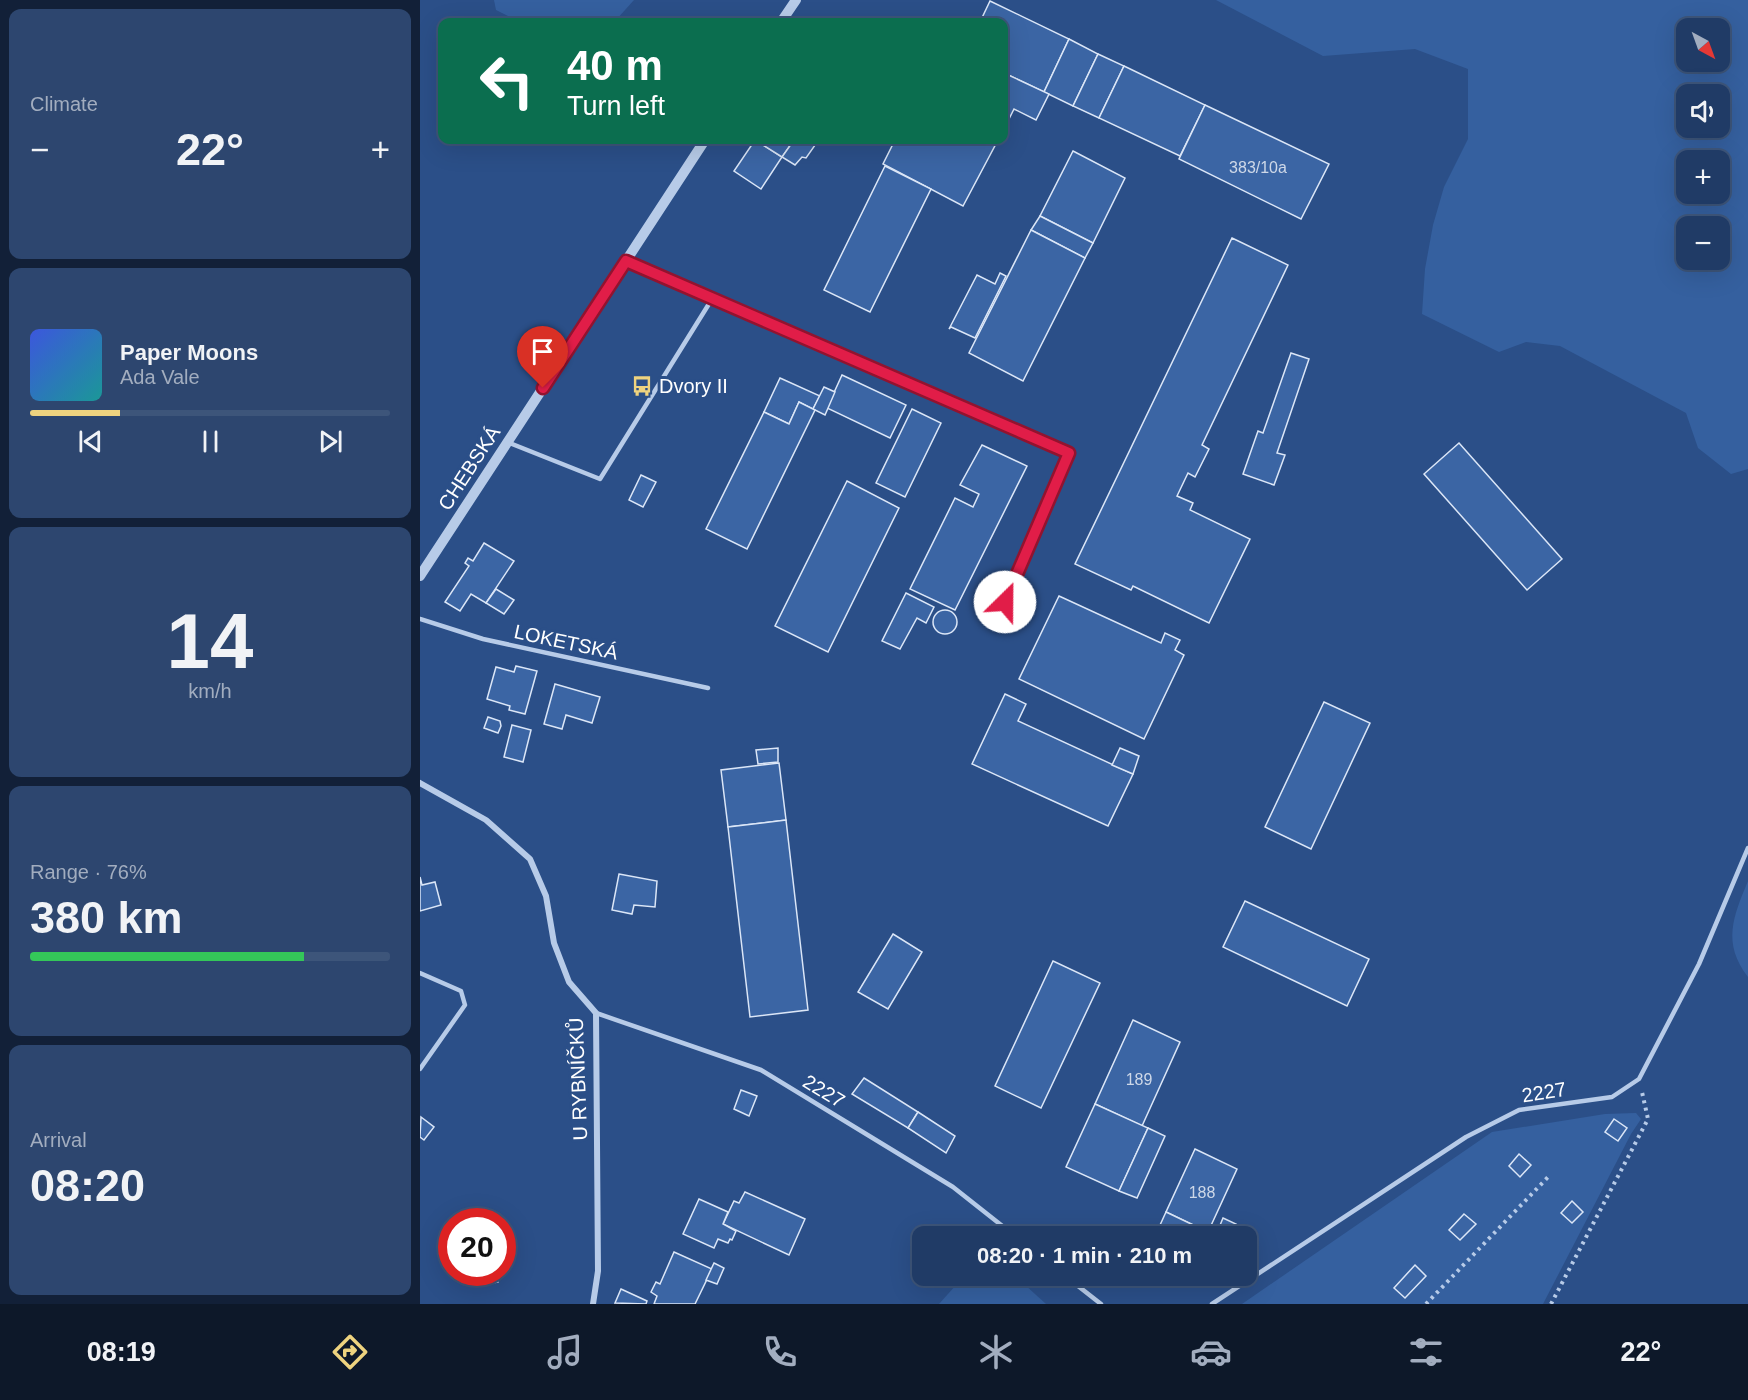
<!DOCTYPE html>
<meta charset="utf-8">
<style>
body{margin:0;font-family:Helvetica,sans-serif;background:#2d466f;color:#f1f3f6;height:100vh;display:flex;flex-direction:column;font-size:22px;white-space:nowrap}
*{box-sizing:border-box;margin:0}
p{font-size:20px;color:#a2adbf}
.icon{flex:none;width:33px;height:33px;fill:none;stroke:currentColor;stroke-width:2;stroke-linecap:round;stroke-linejoin:round}
.map{position:relative;flex:1;overflow:hidden}
.details{display:flex;flex-direction:column;gap:9px;padding:9px;background:#122038;width:420px}
.details>*{flex:none}
.guide{position:absolute;left:18px;top:18px;width:570px;height:126px;border-radius:12px;box-shadow:0 6px 24px #0002,0 0 0 2px #3d557a;background:#0b6e4f;color:#fff;overflow:hidden}
.needle{width:39px;rotate:139deg}
.buttons{position:absolute;left:1256px;top:18px;display:grid;gap:12px}
.buttons a{display:grid;place-items:center;width:54px;height:54px;border-radius:12px;background:#203b66;box-shadow:0 6px 24px #0002,0 0 0 2px #3d557a;font-size:30px}
.speed{position:absolute;left:18px;top:1208px;display:flex;gap:12px;font-size:30px;font-weight:700;text-align:center}
.speed>*{display:grid;place-content:center;width:78px;height:78px;border-radius:50%;background:#203b66;box-shadow:0 6px 24px #0002,0 0 0 2px #3d557a;line-height:1}
.speed .limit{border:9px solid #d22;background:#fff;color:#111}
.pin{position:absolute;display:grid;place-items:center;width:51px;height:51px;color:#fff;margin:-62px -26px;border-radius:50% 50% 50% 0;rotate:-45deg;box-shadow:0 0 6px #0007}
.pin .icon{rotate:45deg}
.me{position:absolute;width:66px;margin:-33px;rotate:23deg;stroke-linejoin:round;filter:drop-shadow(0 0 4px #0008)}
.turn{display:flex;align-items:center;gap:21px;height:126px;padding:0 30px;font-size:27px}
.turn .icon{width:78px;height:78px;stroke-width:2.5}
.turn b{display:block;font-size:42px;line-height:51px}
.big{font-size:45px;font-weight:700;line-height:1.1}
.details .widget{flex:1;display:flex;flex-direction:column;justify-content:center;gap:9px;min-width:0;padding:0 21px;border-radius:12px;background:#2d466f}
.details .dial{align-items:center;gap:0}
.dial b{font-size:78px;line-height:1}
.song{display:flex;align-items:center;gap:18px}
.cover{width:72px;height:72px;border-radius:9px;background:linear-gradient(135deg,hsl(230 70% 55%),hsl(180 70% 35%))}
.played{height:6px;border-radius:3px;background:linear-gradient(90deg,#eed37f 25%,#3d557a 25%)}
.keys{display:flex;justify-content:space-around;direction:ltr}
.heat{display:flex;justify-content:space-between;align-items:center;font-size:33px;direction:ltr}
.charge{height:9px;border-radius:4px;background:linear-gradient(90deg,#34c759 76%,#3d557a 0)}
.trip{position:absolute;left:492px;top:1226px;width:345px;height:60px;border-radius:12px;background:#203b66;box-shadow:0 6px 24px #0002,0 0 0 2px #3d557a;font-weight:700;line-height:60px;text-align:center}
.tabs{display:flex;height:96px;justify-content:space-around;align-items:center;background:#0d1829;color:#a2adbf}
.tabs .icon{width:42px;height:42px}
.tabs .active{color:#eed37f}
.tabs b{font-size:27px;color:#f1f3f6}
main{display:flex;flex:1;min-height:0}
.map>svg:first-child{display:block}
.green{fill:#35609f;fill-rule:evenodd}
.building{fill:#3b65a4;stroke:#dbe6f7;stroke-width:1.5}
.lines{fill:none;stroke-linecap:round;stroke-linejoin:round}
.path{stroke:#b7cbe8;stroke-width:4;stroke-dasharray:3 4.5;stroke-linecap:butt}
.service{stroke:#b7cbe8;stroke-width:4.5}
.minor{stroke:#b7cbe8;stroke-width:6}
.tertiary{stroke:#b7cbe8;stroke-width:10}
.route-casing{stroke:#92132f;stroke-width:15}
.route{stroke:#e11d48;stroke-width:10}
.labels{text-anchor:middle;dominant-baseline:central;stroke-width:6;stroke-linejoin:round;paint-order:stroke}
.number-label{font-size:16px;fill:#ced8e8}
.poi-label{font-size:20px;fill:#fff;stroke:#2b4f88;text-anchor:start}
.street-label{font-size:20px;fill:#fff;stroke:#2b4f88}
</style>
<main>
<section class="details">
<div class="widget"><p>Climate</p>
<div class="heat"><a>−</a><b class="big">22°</b><a>+</a></div>
</div>
<div class="widget">
<div class="song"><i class="cover"></i><div><b>Paper Moons</b><p>Ada Vale</p></div></div>
<div class="played"></div>
<div class="keys"><svg class="icon" aria-label="previous" viewBox="0 0 24 24"><path d="M18 5L8 12l10 7zM5 5v14"/></svg><svg class="icon" aria-label="pause" viewBox="0 0 24 24"><path d="M8 5v14M16 5v14"/></svg><svg class="icon" aria-label="next" viewBox="0 0 24 24"><path d="M6 5l10 7-10 7zM19 5v14"/></svg></div>
</div>
<div class="widget dial"><b>14</b><p>km/h</p></div>
<div class="widget"><p>Range · 76%</p><b class="big">380 km</b><div class="charge"></div></div>
<div class="widget"><p>Arrival</p><b class="big">08:20</b></div>
</section>
<div class="map">
<svg width="1328" height="1304" viewBox="0 0 1328 1304">
<rect width="100%" height="100%" fill="#2b4f88"/>
<!-- green -->
<g class="green">
<path d="M74,0H214L196,20L191,22H100L76,10Z"/>
<path d="M796,0H1328V469L1311,474L1278,448L1266,413L1140,346L1106,342L1079,352L1002,314L1005,269L1013,225L1024,187L1048,139V69L995,49L903,56ZM1299,28V62H1266V28ZM1299,94V128H1266V94ZM1299,160V194H1266V160ZM1299,226V260H1266V226Z"/>
<path d="M1328,881V977C1302,943 1313,917 1328,881Z"/>
<path d="M1216,1113L1221,1119L1211,1134L1123,1304H822L1072,1132L1185,1114Z"/>
<path d="M545,1275H594L626,1304H519Z"/>
</g>
<!-- building -->
<g class="building">
<path d="M570,1L649,39L624,92L584,73V22H560Z"/>
<path d="M649,39L678,54L653,106L624,92Z"/>
<path d="M678,54L704,66L679,118L653,106Z"/>
<path d="M704,66L785,105L760,156L679,118Z"/>
<path d="M584,73L629,94L616,120L594,109L584,129Z"/>
<path d="M785,105L909,164L881,219L759,159Z"/>
<path d="M335,140L362,157L341,189L314,171Z"/>
<path d="M335,140H374L362,157Z"/>
<path d="M374,140H395L398,141L386,158L382,157L375,165L362,157Z"/>
<path d="M475,140H578L543,206L463,164Z"/>
<path d="M653,151L705,178L673,243L620,216Z"/>
<path d="M465,166L511,189L450,312L404,290Z"/>
<path d="M620,216L673,243L665,258L611,230Z"/>
<path d="M611,230L665,258L603,381L549,353Z"/>
<path d="M812,238L868,265L782,445L789,449L775,477L768,473L757,496L773,503L770,510L830,539L789,623L713,586L711,590L655,564Z"/>
<path d="M580,273L586,276L555,338L531,327L529,329L557,275L575,284Z"/>
<path d="M871,353L889,359L857,453L865,455L854,485L823,474L838,431L843,433Z"/>
<path d="M422,375L486,405L470,438L407,408Z"/>
<path d="M360,378L400,396L393,409L379,402L369,424L344,412Z"/>
<path d="M404,387L415,392L405,415L393,409Z"/>
<path d="M379,402L395,410L327,549L286,529L344,412L369,424Z"/>
<path d="M492,409L521,423L485,497L456,483Z"/>
<path d="M1039,443L1142,559L1107,590L1004,474Z"/>
<path d="M562,445L607,466L535,610L490,589L535,498L553,507L559,494L540,485Z"/>
<path d="M221,475L236,482L223,507L209,500Z"/>
<path d="M427,481L479,508L408,652L355,626Z"/>
<path d="M64,543L94,561L66,603L51,594L40,611L25,602L49,566L45,563L48,558L53,561Z"/>
<path d="M76,589L94,600L84,614L66,603Z"/>
<path d="M486,593L514,607L506,623L497,618L480,649L462,641Z"/>
<path d="M639,596L741,643L745,633L760,640L755,650L764,655L724,739L599,679Z"/>
<circle cx="525" cy="622" r="12"/>
<path d="M96,666L117,671L105,714L89,710L90,706L67,699L76,667L94,672Z"/>
<path d="M135,684L180,697L172,723L146,715L142,729L124,724Z"/>
<path d="M585,694L606,704L598,721L713,774L688,826L552,764Z"/>
<path d="M904,702L950,723L891,849L845,827Z"/>
<path d="M68,717L80,721L81,726L78,733L64,728Z"/>
<path d="M92,725L111,730L103,762L84,757Z"/>
<path d="M358,748V762L338,764L336,750Z"/>
<path d="M700,748L719,756L713,774L692,765Z"/>
<path d="M359,763L366,820L308,827L301,770Z"/>
<path d="M366,820L388,1010L330,1017L308,827Z"/>
<path d="M199,874L237,881L235,907L214,905L212,914L192,910Z"/>
<path d="M0,877L2,885L15,882L21,905L0,911Z"/>
<path d="M825,901L949,959L927,1006L803,947Z"/>
<path d="M473,934L502,952L468,1009L438,992Z"/>
<path d="M633,961L680,983L621,1108L575,1086Z"/>
<path d="M713,1020L760,1042L722,1126L675,1104Z"/>
<path d="M444,1078L498,1112L488,1128L432,1094Z"/>
<path d="M321,1090L337,1096L329,1116L314,1109Z"/>
<path d="M675,1104L728,1128L699,1191L646,1167Z"/>
<path d="M498,1112L535,1136L526,1153L488,1128Z"/>
<path d="M1,1117L14,1127L4,1140L0,1137Z"/>
<path d="M1194,1119L1207,1128L1198,1141L1185,1132Z"/>
<path d="M728,1128L745,1136L717,1198L699,1191Z"/>
<path d="M775,1149L817,1169L788,1232L746,1212Z"/>
<path d="M1099,1154L1111,1165L1100,1177L1089,1166Z"/>
<path d="M325,1192L385,1219L369,1255L303,1224L314,1201L319,1203Z"/>
<path d="M279,1199L308,1212L303,1224L316,1231L312,1240L310,1239L308,1243L298,1239L294,1248L263,1234Z"/>
<path d="M1152,1201L1163,1212L1152,1223L1141,1213Z"/>
<path d="M746,1212L788,1232L786,1236H735Z"/>
<path d="M1044,1214L1056,1224L1040,1240L1029,1230Z"/>
<path d="M803,1218L816,1224L810,1236L796,1235Z"/>
<path d="M254,1252L292,1269L275,1304H234L237,1296L231,1292L236,1282L240,1284Z"/>
<path d="M294,1263L304,1268L297,1284L286,1280Z"/>
<path d="M995,1265L1006,1276L985,1298L974,1288Z"/>
<path d="M60,1272H76L78,1282L62,1285Z"/>
<path d="M201,1289L227,1301L226,1304L195,1303Z"/>
</g>
<g class="lines">
<!-- path -->
<g class="path">
<path d="M1006,1304L1130,1175"/>
<path d="M1131,1304L1228,1119L1222,1092"/>
</g>
<!-- service -->
<g class="service">
<path d="M87,442L180,479L292,299"/>
<path d="M585,602L649,453"/>
<path d="M0,619L63,639L288,688"/>
<path d="M0,973L41,991L45,1005L0,1069"/>
<path d="M176,1013L341,1070L533,1187L595,1236"/>
<path d="M644,1275L681,1304"/>
<path d="M792,1304L1046,1137L1099,1110L1192,1097L1219,1079L1279,964L1328,848"/>
</g>
<!-- minor -->
<g class="minor">
<path d="M205,261L649,453"/>
<path d="M0,783L66,820L110,859L126,896L134,943L149,982L176,1013L178,1271L173,1304"/>
</g>
<!-- tertiary -->
<g class="tertiary">
<path d="M361,22L376,0"/>
<path d="M0,576L285,140"/>
</g>
</g>
<g class="lines">
<!-- route casing -->
<g class="route-casing">
<path id="route" d="M123,388L206,261L649,453L585,602"/>
</g>
<!-- route -->
<use href="#route" class="route"/>
</g>
<!-- icons -->
<defs>
<g id="bus-bare" transform="scale(1.62)"><path d="M-5-6H5V4H4V6H2V4H-2V6H-4V4H-5ZM-3.5-4V0h7V-4ZM-3.5 1.2v1.5H-2V1.2ZM2 1.2v1.5H3.5V1.2Z" fill="#eed37f" stroke="#2b4f88" stroke-width="2.5" paint-order="stroke"/></g>
</defs>
<g fill-rule="evenodd">
<use href="#bus-bare" x="222" y="386"/>
</g>
<g class="labels">
<!-- number labels -->
<g class="number-label">
<text x="838" y="167">383/10a</text>
<text x="719" y="1079">189</text>
<text x="782" y="1192">188</text>
</g>
<!-- poi labels -->
<g class="poi-label">
<text x="239" y="386">Dvory II</text>
</g>
<!-- street labels -->
<g class="street-label">
<text transform="translate(49 468) rotate(-57)">CHEBSKÁ</text>
<text transform="translate(146 642) rotate(12)">LOKETSKÁ</text>
<text transform="translate(158 1079) rotate(-92)">U RYBNÍČKŮ</text>
<text transform="translate(404 1091) rotate(31)">2227</text>
<text transform="translate(1124 1092) rotate(-9)">2227</text>
</g>
</g>
</svg>
<div class="buttons">
<a><svg class="needle" viewBox="-14 -14 28 28"><path d="M0-13l5 13h-10z" fill="#e53935"/><path d="M0 13l5-13h-10z" fill="#a2adbf"/></svg></a>
<a><svg class="icon" aria-label="sound" viewBox="0 0 24 24"><path d="M4 9h4l5-4v14l-5-4H4zM17 9q2 3 0 6"/></svg></a>
<a>+</a>
<a>−</a>
</div>
<div class="speed"><div class="limit">20</div></div>
<div class="pin" style="left:123px;top:388px;background:#d93025"><svg class="icon" aria-label="arrive" viewBox="0 0 24 24"><path d="M6 21V4h12l-3 4 3 4H6"/></svg></div>
<svg class="me" style="left:585px;top:602px" viewBox="-20 -20 40 40"><circle r="19" fill="#fff"/><path d="M0-13L10 11 0 6-10 11z" fill="#e11d48"/></svg>
<div class="trip">08:20 · 1 min · 210 m</div>
<div class="guide">
<div class="turn"><svg class="icon" aria-label="left" viewBox="0 0 24 24"><path d="M17 20v-9H6M10 6l-5 5 5 5"/></svg><div><b>40 m</b>Turn left</div></div>
</div>
</div>
</main>
<nav class="tabs">
<b>08:19</b>
<svg class="icon active" aria-label="directions" viewBox="0 0 24 24"><path d="M12 3l9 9-9 9-9-9zM9 14v-3h6M13 9l2 2-2 2"/></svg>
<svg class="icon" aria-label="music" viewBox="0 0 24 24"><path d="M9 18V5l10-2v13"/><circle cx="6" cy="18" r="3"/><circle cx="16" cy="16" r="3"/></svg>
<svg class="icon" aria-label="phone" viewBox="0 0 24 24"><path d="M5 4h4l2 5-3 2q2 4 5 5l2-3 5 2v4C11 20 4 13 5 4z"/></svg>
<svg class="icon" aria-label="climate" viewBox="0 0 24 24"><path d="M12 3v18M4 7l16 10M4 17L20 7"/></svg>
<svg class="icon" aria-label="car" viewBox="0 0 24 24"><path d="M5 17H2v-5l4-1 3-4h7l3 4 3 1v5h-3M9 17h6M6 11h13"/><circle cx="7" cy="17" r="2"/><circle cx="17" cy="17" r="2"/></svg>
<svg class="icon" aria-label="filters" viewBox="0 0 24 24"><path d="M4 7h16M4 17h16"/><circle cx="9" cy="7" r="2"/><circle cx="15" cy="17" r="2"/></svg>
<b>22°</b>
</nav>
